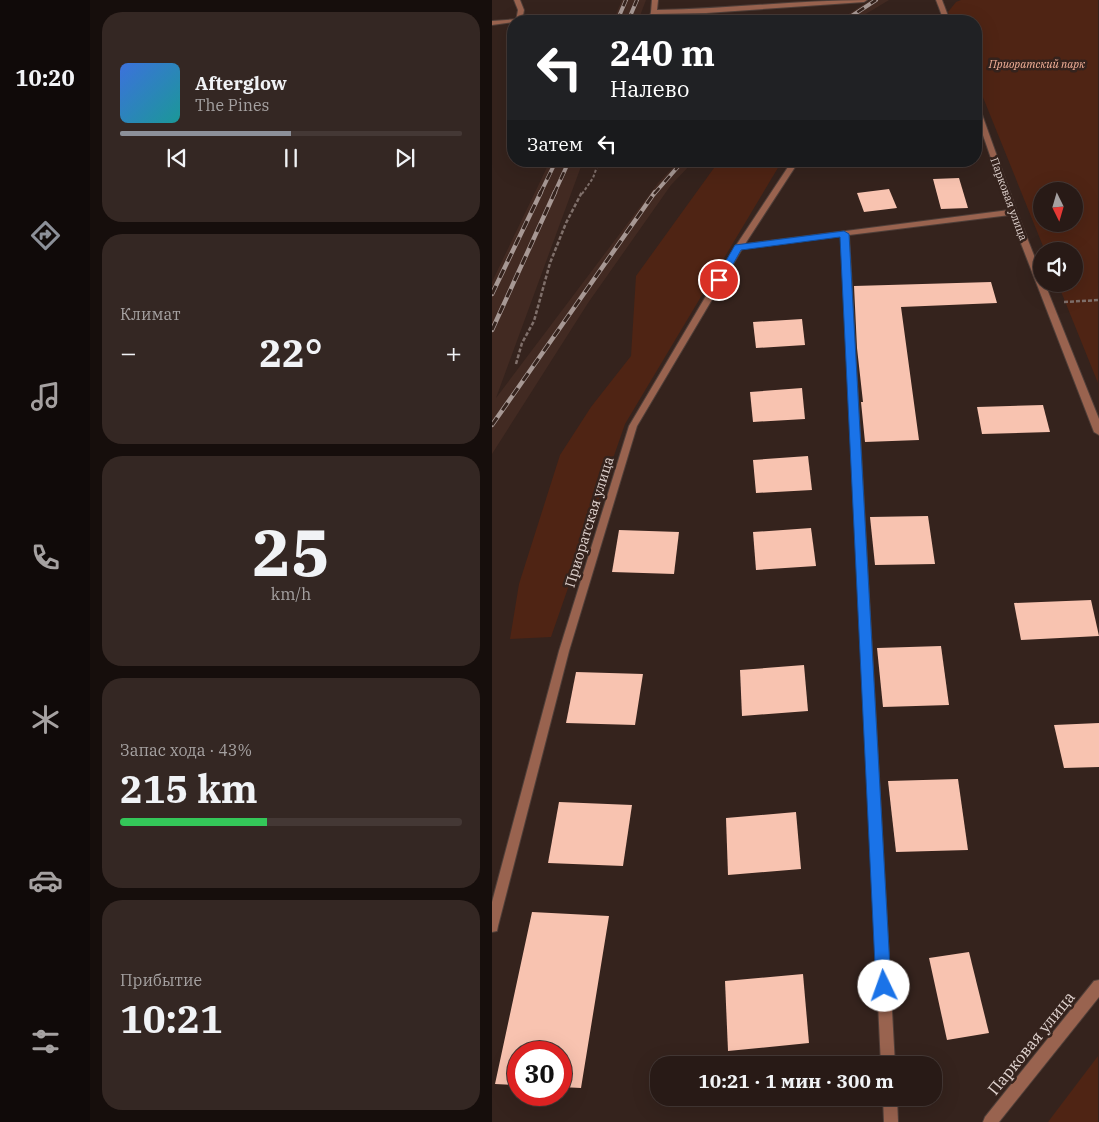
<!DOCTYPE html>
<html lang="ru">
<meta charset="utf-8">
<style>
body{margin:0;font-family:"IBM Plex Serif",serif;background:#342723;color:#f1f3f6;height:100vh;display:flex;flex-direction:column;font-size:19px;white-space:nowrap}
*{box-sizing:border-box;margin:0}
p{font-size:16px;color:#a5a1a1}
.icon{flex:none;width:28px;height:28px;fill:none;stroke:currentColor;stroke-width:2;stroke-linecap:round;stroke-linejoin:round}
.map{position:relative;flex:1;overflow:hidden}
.drawer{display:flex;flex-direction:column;gap:12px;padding:12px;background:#160e0c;width:402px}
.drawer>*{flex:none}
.banner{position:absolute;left:15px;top:15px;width:475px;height:152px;border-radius:20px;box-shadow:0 5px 20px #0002,0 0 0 1px #443835;background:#202124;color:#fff;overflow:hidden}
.needle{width:32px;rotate:175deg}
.tools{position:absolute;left:541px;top:182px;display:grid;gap:10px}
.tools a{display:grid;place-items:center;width:50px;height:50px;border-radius:50%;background:#281a16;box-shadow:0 5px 20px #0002,0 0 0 1px #443835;font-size:25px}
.speed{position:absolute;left:15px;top:1041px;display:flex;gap:10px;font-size:25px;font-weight:700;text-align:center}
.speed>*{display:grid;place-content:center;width:65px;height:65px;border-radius:50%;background:#281a16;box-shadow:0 5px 20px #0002,0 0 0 1px #443835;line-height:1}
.speed .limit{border:8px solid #d22;background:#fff;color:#111}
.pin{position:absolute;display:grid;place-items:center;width:42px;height:42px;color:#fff;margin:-21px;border:2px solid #fff;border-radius:50%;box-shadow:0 1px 5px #0007}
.me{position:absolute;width:55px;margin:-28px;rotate:357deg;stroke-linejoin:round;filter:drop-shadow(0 0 4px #0008)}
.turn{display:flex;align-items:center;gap:18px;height:105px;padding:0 20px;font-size:22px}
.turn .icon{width:65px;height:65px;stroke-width:2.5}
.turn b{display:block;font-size:35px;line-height:42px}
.then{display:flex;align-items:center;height:48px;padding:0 20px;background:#0003;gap:10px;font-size:19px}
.big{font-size:38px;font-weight:700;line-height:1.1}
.drawer .card{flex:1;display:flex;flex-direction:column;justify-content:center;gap:8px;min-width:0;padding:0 18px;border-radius:20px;background:#342723}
.drawer .dial{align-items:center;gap:0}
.dial b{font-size:65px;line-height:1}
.song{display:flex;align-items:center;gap:15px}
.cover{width:60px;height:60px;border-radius:8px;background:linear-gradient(135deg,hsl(220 70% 55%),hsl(180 70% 35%))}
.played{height:5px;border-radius:2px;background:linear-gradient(90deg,#8c9099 50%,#443835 50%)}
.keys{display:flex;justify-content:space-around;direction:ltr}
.heat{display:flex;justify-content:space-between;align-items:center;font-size:28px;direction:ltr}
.charge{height:8px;border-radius:4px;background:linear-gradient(90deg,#34c759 43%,#443835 0)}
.trip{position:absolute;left:158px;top:1056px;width:292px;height:50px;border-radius:20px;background:#281a16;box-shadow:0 5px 20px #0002,0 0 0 1px #443835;font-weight:700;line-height:50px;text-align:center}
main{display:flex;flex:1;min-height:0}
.menu{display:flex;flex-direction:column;width:90px;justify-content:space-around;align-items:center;background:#100a09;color:#a5a1a1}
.menu .icon{width:35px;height:35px}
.menu .active{color:#8c9099}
.menu b{font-size:22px;color:#f1f3f6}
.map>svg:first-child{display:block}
.built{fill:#422a22}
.green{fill:#4f2414;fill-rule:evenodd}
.building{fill:#f8c3b0}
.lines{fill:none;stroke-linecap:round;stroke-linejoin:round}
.lane-casing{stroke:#503f39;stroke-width:2}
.street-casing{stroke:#503f39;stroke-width:2}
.path-far1{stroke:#7f6f6a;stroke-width:2;stroke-dasharray:3 2;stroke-linecap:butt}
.path{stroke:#7f6f6a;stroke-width:2.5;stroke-dasharray:4 2;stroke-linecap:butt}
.lane{fill:#99634f;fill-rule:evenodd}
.street{fill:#99634f;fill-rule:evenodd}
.rail-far1-casing{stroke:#a79894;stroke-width:4}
.rail-casing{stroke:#a79894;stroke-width:4.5}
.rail-far1{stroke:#35231d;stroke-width:2.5;stroke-dasharray:8;stroke-linecap:butt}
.rail{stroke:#35231d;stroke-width:3;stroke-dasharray:9;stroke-linecap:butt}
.route{fill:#1a73e8;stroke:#114b97}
.labels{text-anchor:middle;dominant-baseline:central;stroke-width:5;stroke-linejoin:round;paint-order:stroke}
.far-park-label{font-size:11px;font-style:italic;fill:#f5b29a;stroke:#35231d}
.far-street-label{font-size:11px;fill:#e0d3cf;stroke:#35231d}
.street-label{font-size:14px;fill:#e0d3cf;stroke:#35231d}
.near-street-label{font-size:16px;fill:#e0d3cf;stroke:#35231d}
</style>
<main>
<nav class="menu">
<b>10:20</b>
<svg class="icon active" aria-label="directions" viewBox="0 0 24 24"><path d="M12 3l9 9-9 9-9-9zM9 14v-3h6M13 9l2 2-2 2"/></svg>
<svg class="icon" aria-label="music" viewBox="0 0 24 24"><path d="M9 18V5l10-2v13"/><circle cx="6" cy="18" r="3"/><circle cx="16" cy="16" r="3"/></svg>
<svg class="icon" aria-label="phone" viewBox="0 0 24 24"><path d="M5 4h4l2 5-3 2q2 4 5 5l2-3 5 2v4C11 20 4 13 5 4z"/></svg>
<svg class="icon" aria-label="climate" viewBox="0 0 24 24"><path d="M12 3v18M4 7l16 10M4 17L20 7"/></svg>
<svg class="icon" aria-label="car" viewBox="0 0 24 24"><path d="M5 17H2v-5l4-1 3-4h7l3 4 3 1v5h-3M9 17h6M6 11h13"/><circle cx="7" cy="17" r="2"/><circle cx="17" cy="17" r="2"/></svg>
<svg class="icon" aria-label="filters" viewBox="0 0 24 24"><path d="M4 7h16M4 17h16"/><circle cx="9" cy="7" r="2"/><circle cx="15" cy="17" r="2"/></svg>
</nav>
<section class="drawer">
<div class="card">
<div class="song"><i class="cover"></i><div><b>Afterglow</b><p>The Pines</p></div></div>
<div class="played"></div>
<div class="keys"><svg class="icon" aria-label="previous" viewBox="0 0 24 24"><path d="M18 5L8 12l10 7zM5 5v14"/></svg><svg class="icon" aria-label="pause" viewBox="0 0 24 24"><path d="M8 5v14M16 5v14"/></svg><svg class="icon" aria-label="next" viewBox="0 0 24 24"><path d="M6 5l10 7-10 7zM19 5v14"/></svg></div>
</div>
<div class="card"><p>Климат</p>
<div class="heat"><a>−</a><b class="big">22°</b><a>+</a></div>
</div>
<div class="card dial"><b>25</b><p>km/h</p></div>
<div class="card"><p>Запас хода · 43%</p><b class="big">215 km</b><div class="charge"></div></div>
<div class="card"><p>Прибытие</p><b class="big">10:21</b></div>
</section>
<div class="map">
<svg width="607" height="1122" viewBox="0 0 607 1122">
<rect width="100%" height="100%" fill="#35231d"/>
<!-- built -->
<g class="built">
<path d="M130,0H154L146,21H121Z"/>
<path d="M378,0H397L362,21H346Z"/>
<path d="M58,161H91L4,398L166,183L187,161H202L179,185L96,303L0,454V282Z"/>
</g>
<!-- green -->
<g class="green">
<path d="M469,0H606V383L566,284H582V251H553L484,80V21H460L456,12L464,2ZM550,191H582V224H550Z"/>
<path d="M227,161H290L133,424L59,637L18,639L27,584L68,455L99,407L139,356L144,276Z"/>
<path d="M606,1056V1122H556Z"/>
</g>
<!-- building -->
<g class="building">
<path d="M467,178L476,208L449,209L441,179Z"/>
<path d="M397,189L405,208L372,212L365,193Z"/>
<path d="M499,282L505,303L409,307L427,440L373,442L369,402H371L365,348L362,286Z"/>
<path d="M310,319L313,345L264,348L261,322Z"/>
<path d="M310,388L313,419L261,422L258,392Z"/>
<path d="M551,405L558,432L490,434L485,407Z"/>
<path d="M316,456L320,490L264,493L261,460Z"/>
<path d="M436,516L443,564L383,565L378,517Z"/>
<path d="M319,528L324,566L264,570L261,532Z"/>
<path d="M127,530L187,532L182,574L120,572Z"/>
<path d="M599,600L607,636L529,640L522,603Z"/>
<path d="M449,646L457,705L391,707L385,648Z"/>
<path d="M312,665L316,711L250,716L248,670Z"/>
<path d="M84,672L151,674L143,725L74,723Z"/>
<path d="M607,723V767L572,768L562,725Z"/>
<path d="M466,779L476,850L404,852L396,781Z"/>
<path d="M67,802L140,805L131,866L56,863Z"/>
<path d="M304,812L309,869L236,875L234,818Z"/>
<path d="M40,912L117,916L89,1088L69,1087V1052H26V1085L3,1084Z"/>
<path d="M477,952L497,1033L455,1040L437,958Z"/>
<path d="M311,974L317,1043L236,1051L233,981Z"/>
</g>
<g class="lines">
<!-- lane casing -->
<g class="lane-casing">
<g id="lane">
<path d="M162,10L165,12L163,21H157L159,12Z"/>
<path d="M27,19L30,21L0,25V21Z"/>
</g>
</g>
<!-- street casing -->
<g class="street-casing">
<g id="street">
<path d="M22,0H28L32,10L30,21H24L26,10Z"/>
<path d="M160,0H166L165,10C235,9 305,0 375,0L372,2L214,13L162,14L159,12Z"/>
<path d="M444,0H450L458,21H452Z"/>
<path d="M484,104L487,106L525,212L550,276V284H553L607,419V435L602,432L518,215L357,235L403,1065H389L349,236L250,249L145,426L77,651L6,926L5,931L0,932V902L67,651L137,426L243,247L300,161H307L253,244L517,210L484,115Z"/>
<path d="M607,980V997L507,1122H491L493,1117L602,981Z"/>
<path d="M391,1098H405L406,1122H392Z"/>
</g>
</g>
<!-- path-far1 -->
<path class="path-far1" d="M90,194L101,178L107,161"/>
<!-- path -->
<g class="path">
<path d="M572,302L607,300"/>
<path d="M24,364L30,343L42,321L58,263L74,223L90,192"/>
</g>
<!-- lane -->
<use href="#lane" class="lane"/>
<!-- street -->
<use href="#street" class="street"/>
<!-- rail-far1 casing -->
<g class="rail-far1-casing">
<g id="rail-far1">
<path d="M125,21L134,0"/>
<path d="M136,21L145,0"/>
<path d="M352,21L384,0"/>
<path d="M48,194L64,161"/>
<path d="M62,194L77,161"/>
<path d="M162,194L191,161"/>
</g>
</g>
<!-- rail casing -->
<g class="rail-casing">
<g id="rail">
<path d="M0,294L49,192"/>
<path d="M0,330L63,192"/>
<path d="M0,425L163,192"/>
</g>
</g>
<!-- rail-far1 -->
<use href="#rail-far1" class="rail-far1"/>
<!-- rail -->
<use href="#rail" class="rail"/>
</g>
<!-- route -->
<path class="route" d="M352,231L357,234L399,986L397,991L392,993L386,991L384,986L348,237L249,250L231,282L227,283L223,280L243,245Z"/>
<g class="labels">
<!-- far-park labels -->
<g class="far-park-label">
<text x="545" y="64">Приоратский парк</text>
</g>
<!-- far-street labels -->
<g class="far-street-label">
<text transform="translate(517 199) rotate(70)">Парковая улица</text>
</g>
<!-- street labels -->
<g class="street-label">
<text transform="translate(97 522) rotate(-73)">Приоратская улица</text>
</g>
<!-- near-street labels -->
<g class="near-street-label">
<text transform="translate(539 1043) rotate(-51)">Парковая улица</text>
</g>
</g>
</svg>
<div class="tools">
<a><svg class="needle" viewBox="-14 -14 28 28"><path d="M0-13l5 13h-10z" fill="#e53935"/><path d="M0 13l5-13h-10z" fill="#a5a1a1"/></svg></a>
<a><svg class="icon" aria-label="sound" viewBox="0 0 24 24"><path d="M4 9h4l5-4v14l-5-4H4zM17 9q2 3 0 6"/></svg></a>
</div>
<div class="speed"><div class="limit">30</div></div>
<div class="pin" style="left:227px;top:280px;background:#d93025"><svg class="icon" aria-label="arrive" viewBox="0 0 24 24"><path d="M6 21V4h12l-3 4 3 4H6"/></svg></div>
<svg class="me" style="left:392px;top:986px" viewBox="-20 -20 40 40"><circle r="19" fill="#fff"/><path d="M0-13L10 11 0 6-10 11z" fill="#1a73e8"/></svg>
<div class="trip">10:21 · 1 мин · 300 m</div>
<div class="banner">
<div class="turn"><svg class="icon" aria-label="left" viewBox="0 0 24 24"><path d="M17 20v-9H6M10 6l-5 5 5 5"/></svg><div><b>240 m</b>Налево</div></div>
<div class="then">Затем<svg class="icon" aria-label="left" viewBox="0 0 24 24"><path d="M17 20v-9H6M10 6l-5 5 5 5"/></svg></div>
</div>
</div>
</main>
